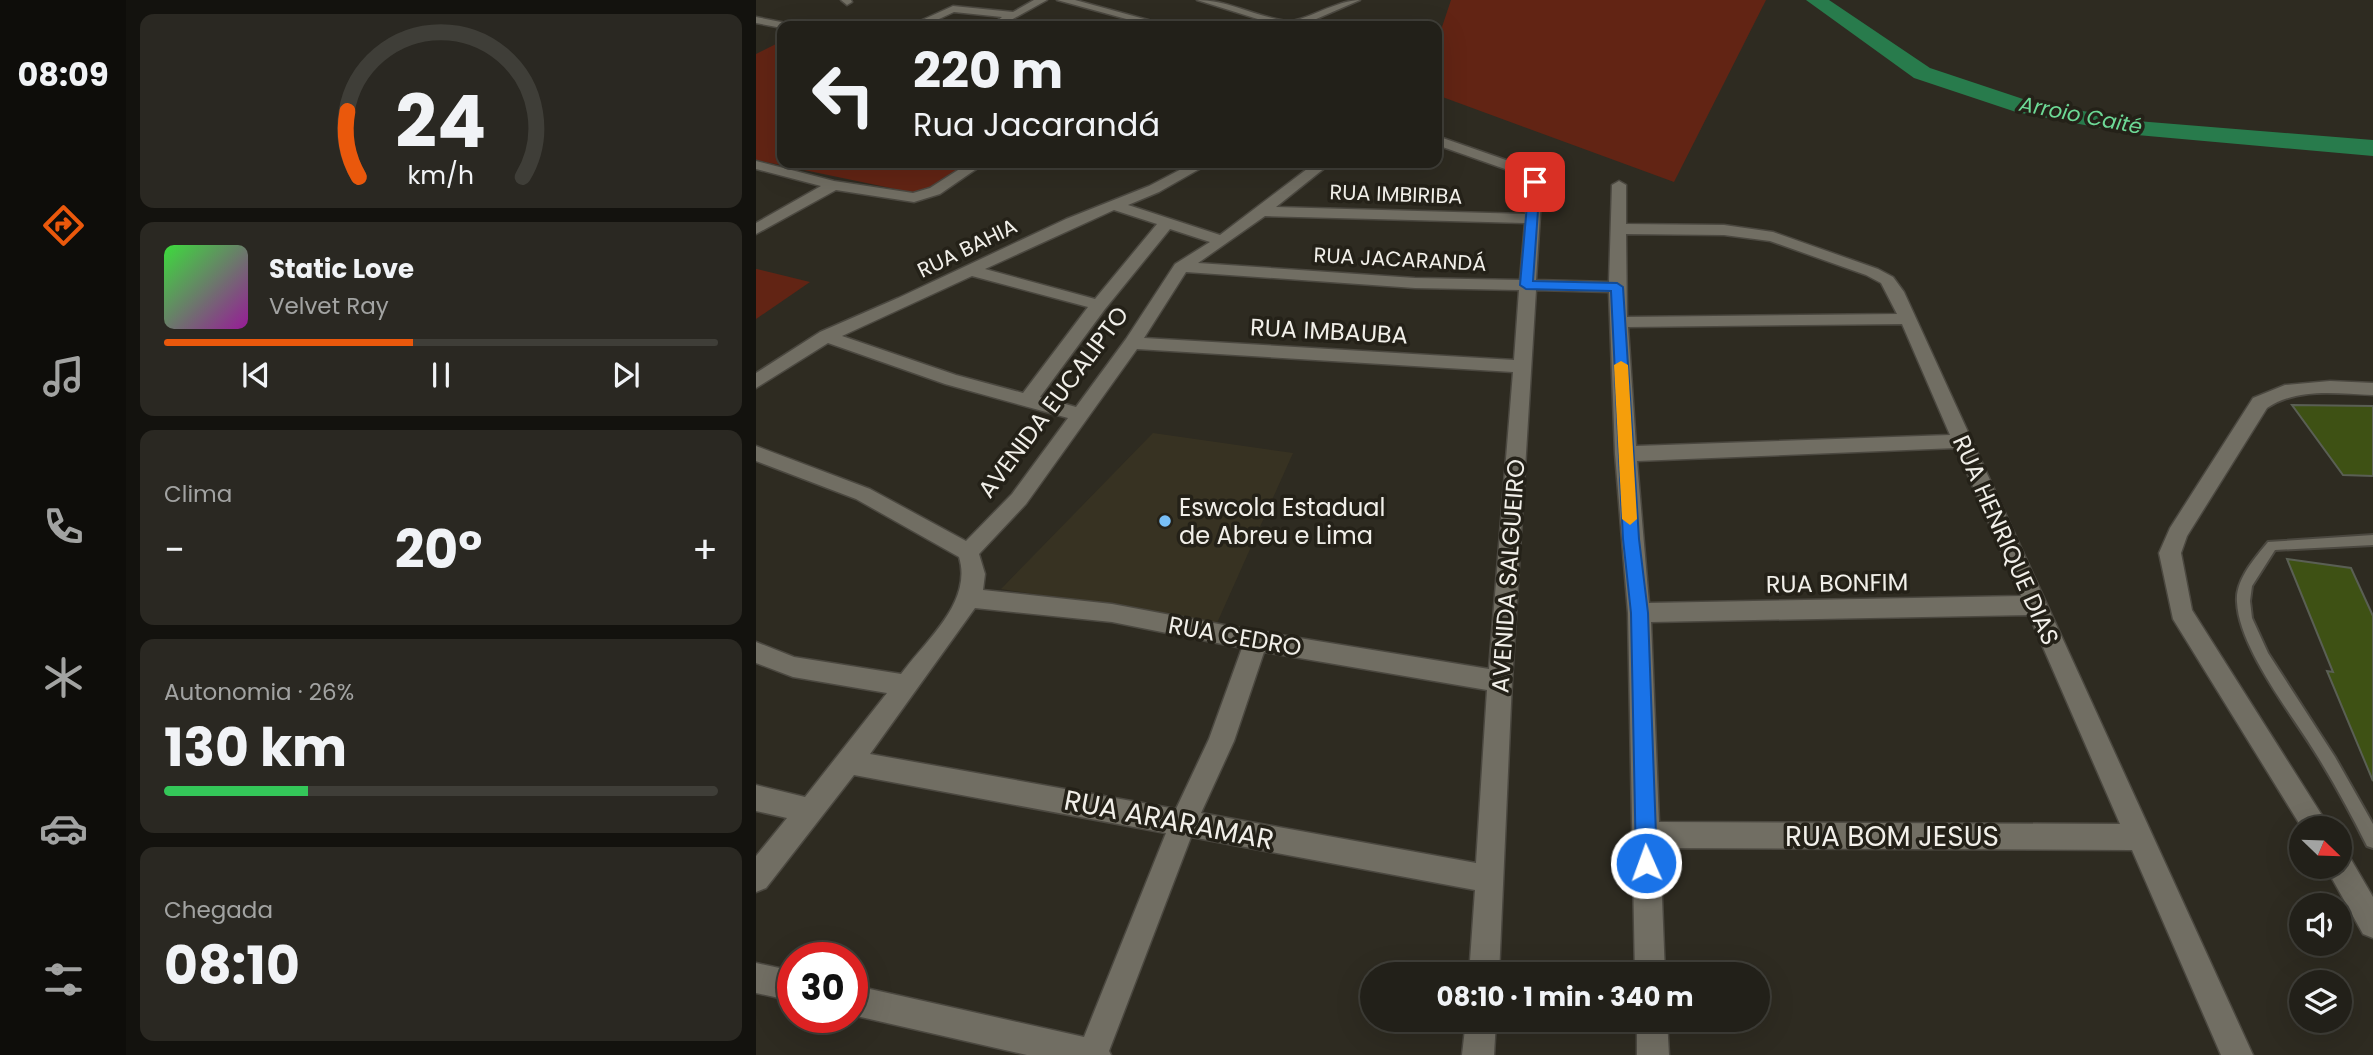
<!DOCTYPE html>
<html lang="pt">
<meta charset="utf-8">
<style>
body{margin:0;font-family:Poppins,sans-serif;background:#2a2822;color:#f1f3f6;height:100vh;display:flex;flex-direction:column;font-size:26px;white-space:nowrap}
*{box-sizing:border-box;margin:0}
p{font-size:23px;color:#a2a3a2}
.icon{flex:none;width:38px;height:38px;fill:none;stroke:currentColor;stroke-width:2;stroke-linecap:round;stroke-linejoin:round}
.map{position:relative;flex:1;overflow:hidden}
.panel{display:flex;flex-direction:column;gap:14px;padding:14px;background:#13120e;width:630px}
.panel>*{flex:none}
.banner{position:absolute;left:21px;top:21px;width:665px;height:147px;border-radius:14px;box-shadow:0 7px 28px #0002,0 0 0 2px #3f3e38;background:#222019;color:#f1f3f6;overflow:hidden}
.needle{width:46px;rotate:113deg}
.tools{position:absolute;left:1533px;top:816px;display:grid;gap:14px}
.tools a{display:grid;place-items:center;width:63px;height:63px;border-radius:50%;background:#222019;box-shadow:0 7px 28px #0002,0 0 0 2px #3f3e38;font-size:35px}
.speed{position:absolute;left:21px;top:942px;display:flex;gap:14px;font-size:35px;font-weight:700;text-align:center}
.speed>*{display:grid;place-content:center;width:91px;height:91px;border-radius:50%;background:#222019;box-shadow:0 7px 28px #0002,0 0 0 2px #3f3e38;line-height:1}
.speed .limit{border:10px solid #d22;background:#fff;color:#111}
.pin{position:absolute;display:grid;place-items:center;width:60px;height:60px;color:#fff;margin:-30px;border-radius:14px;box-shadow:0 4px 10px #0006}
.me{position:absolute;width:77px;margin:-38px;rotate:358deg;stroke-linejoin:round;filter:drop-shadow(0 0 5px #0008)}
.turn{display:flex;align-items:center;gap:24px;height:147px;padding:0 21px;font-size:32px}
.turn .icon{width:91px;height:91px;stroke-width:2.5}
.turn b{display:block;font-size:49px;line-height:60px}
.big{font-size:52px;font-weight:700;line-height:1.1}
.panel .tile{flex:1;display:flex;flex-direction:column;justify-content:center;gap:10px;min-width:0;padding:0 24px;border-radius:14px;background:#2a2822}
.panel .dial{align-items:center;gap:0}
.dial svg{height:182px;overflow:visible;fill:none;stroke:#3f3e38;stroke-width:7;stroke-linecap:round;text-anchor:middle}
.dial text{fill:#f1f3f6;stroke:none}
.song{display:flex;align-items:center;gap:21px}
.cover{width:84px;height:84px;border-radius:10px;background:linear-gradient(135deg,hsl(120 70% 55%),hsl(300 70% 35%))}
.played{height:7px;border-radius:4px;background:linear-gradient(90deg,#ea580c 45%,#3f3e38 45%)}
.keys{display:flex;justify-content:space-around;direction:ltr}
.heat{display:flex;justify-content:space-between;align-items:center;font-size:38px;direction:ltr}
.charge{height:10px;border-radius:5px;background:linear-gradient(90deg,#34c759 26%,#3f3e38 0)}
.trip{position:absolute;left:604px;top:962px;width:410px;height:70px;border-radius:35px;background:#222019;box-shadow:0 7px 28px #0002,0 0 0 2px #3f3e38;font-weight:700;line-height:70px;text-align:center}
main{display:flex;flex:1;min-height:0}
.dock{display:flex;flex-direction:column;width:126px;justify-content:space-around;align-items:center;background:#0e0d0a;color:#a2a3a2}
.dock .icon{width:49px;height:49px}
.dock .active{color:#ea580c}
.dock b{font-size:32px;color:#f1f3f6}
.map>svg:first-child{display:block}
.built{fill:#373222}
.green{fill:#622414}
.lines{fill:none;stroke-linecap:round;stroke-linejoin:round}
.river{fill:#287b4c;fill-rule:evenodd}
.building{fill:#3e5114;stroke:#5a5f54;stroke-width:2}
.lane-casing{stroke:#4b4840;stroke-width:4}
.street-casing{stroke:#4b4840;stroke-width:3}
.lane{fill:#716e63;fill-rule:evenodd}
.street{fill:#716e63;fill-rule:evenodd}
.route{fill:#1a73e8;stroke:#114b97;stroke-width:2}
.slow{fill:#f59e0b}
.poi-dot{fill:#78bff7;stroke:#242118;stroke-width:2.5}
.labels{text-anchor:middle;dominant-baseline:central;stroke-width:7;stroke-linejoin:round;paint-order:stroke}
.far-water-label{font-size:21px;font-style:italic;fill:#6dd996;stroke:#242118}
.far-street-label{font-size:21px;fill:#f1efe9;stroke:#242118}
.street-label{font-size:24px;fill:#f1efe9;stroke:#242118}
.poi-label{font-size:24px;fill:#f1efe9;stroke:#242118;text-anchor:start}
.near-street-label{font-size:28px;fill:#f1efe9;stroke:#242118}
</style>
<main>
<nav class="dock">
<b>08:09</b>
<svg class="icon active" aria-label="directions" viewBox="0 0 24 24"><path d="M12 3l9 9-9 9-9-9zM9 14v-3h6M13 9l2 2-2 2"/></svg>
<svg class="icon" aria-label="music" viewBox="0 0 24 24"><path d="M9 18V5l10-2v13"/><circle cx="6" cy="18" r="3"/><circle cx="16" cy="16" r="3"/></svg>
<svg class="icon" aria-label="phone" viewBox="0 0 24 24"><path d="M5 4h4l2 5-3 2q2 4 5 5l2-3 5 2v4C11 20 4 13 5 4z"/></svg>
<svg class="icon" aria-label="climate" viewBox="0 0 24 24"><path d="M12 3v18M4 7l16 10M4 17L20 7"/></svg>
<svg class="icon" aria-label="car" viewBox="0 0 24 24"><path d="M5 17H2v-5l4-1 3-4h7l3 4 3 1v5h-3M9 17h6M6 11h13"/><circle cx="7" cy="17" r="2"/><circle cx="17" cy="17" r="2"/></svg>
<svg class="icon" aria-label="filters" viewBox="0 0 24 24"><path d="M4 7h16M4 17h16"/><circle cx="9" cy="7" r="2"/><circle cx="15" cy="17" r="2"/></svg>
</nav>
<section class="panel">
<div class="tile dial"><svg viewBox="0 0 100 80">
<path d="M14 69A42 42 0 1 1 86 69"/>
<path d="M14 69A42 42 0 0 1 9 40" stroke="#ea580c"/>
<text x="50" y="56" font-size="32" font-weight="700">24</text>
<text x="50" y="72" font-size="11">km/h</text>
</svg></div>
<div class="tile">
<div class="song"><i class="cover"></i><div><b>Static Love</b><p>Velvet Ray</p></div></div>
<div class="played"></div>
<div class="keys"><svg class="icon" aria-label="previous" viewBox="0 0 24 24"><path d="M18 5L8 12l10 7zM5 5v14"/></svg><svg class="icon" aria-label="pause" viewBox="0 0 24 24"><path d="M8 5v14M16 5v14"/></svg><svg class="icon" aria-label="next" viewBox="0 0 24 24"><path d="M6 5l10 7-10 7zM19 5v14"/></svg></div>
</div>
<div class="tile"><p>Clima</p>
<div class="heat"><a>−</a><b class="big">20°</b><a>+</a></div>
</div>
<div class="tile"><p>Autonomia · 26%</p><b class="big">130 km</b><div class="charge"></div></div>
<div class="tile"><p>Chegada</p><b class="big">08:10</b></div>
</section>
<div class="map">
<svg width="1617" height="1055" viewBox="0 0 1617 1055">
<rect width="100%" height="100%" fill="#2e2b21"/>
<!-- built -->
<path class="built" d="M397,433L537,453L461,623L245,589Z"/>
<!-- green -->
<g class="green">
<path d="M695,0H1010L918,182L681,95V42Z"/>
<path d="M26,41V163H216L168,195L0,160V54Z"/>
<path d="M0,269H1L54,282L0,319Z"/>
</g>
<g class="lines">
<!-- river -->
<path class="river" d="M1050,0H1073L1174,68L1273,101L1381,121L1617,140V156L1381,135L1260,112L1158,78Z"/>
</g>
<!-- building -->
<g class="building">
<path d="M1536,405L1617,406V476L1587,475Z"/>
<path d="M1531,559L1595,568L1617,616V781L1571,671L1577,672Z"/>
</g>
<g class="lines">
<!-- lane casing -->
<g class="lane-casing">
<path id="lane" d="M1617,535V545L1519,550L1496,586L1494,601L1496,618L1512,653L1579,757L1617,824V848L1611,846C1596,816 1580,786 1562,757C1538,717 1483,649 1481,602C1479,580 1499,558 1512,542Z"/>
</g>
<!-- street casing -->
<g class="street-casing">
<g id="street">
<path d="M85,0H95L96,2L91,5Z"/>
<path d="M278,0H291L246,25L240,22L246,17L198,12L168,26H153L197,6L257,12Z"/>
<path d="M301,0H319L414,26H396Z"/>
<path d="M441,0C473,0 500,17 531,21C546,23 580,0 604,0L544,26H524Z"/>
<path d="M0,17L35,24L37,26H26V28L0,23Z"/>
<path d="M681,136L776,169L786,182L780,280L853,282L856,185L863,181L870,185V224L968,225L1017,232L1122,269L1137,277L1148,292L1497,1055H1465L1376,850L904,848L909,975H879L872,613L859,454L853,292L780,290L756,681L743,975H713L719,890L435,837L353,1051L355,1055H271L96,1015V985L328,1037L410,833L98,775L10,888L0,892V856L31,818L0,811V785L49,797L131,693L37,677L0,663V642L38,657L145,674C169,641 217,602 203,557L100,499L0,461V446L114,489L210,541L256,494L312,418L189,384L72,343L0,388V373L64,332L142,298L310,219L393,186L437,163H454L403,192L372,205L464,235L559,163H575L520,207L769,214L772,182L766,175L681,145ZM358,210L401,224L339,299L229,269ZM509,216L769,223L764,280L659,278L442,263ZM414,229L454,242L419,264L370,339L320,407L284,397L349,309ZM870,234L968,235L1014,241L1110,275L1125,283L1141,314L871,317ZM430,272L659,288L763,290L758,360L388,338ZM216,276L332,307L267,393L200,375L86,336ZM1146,324L1194,435L880,446L872,327ZM381,349L757,372L733,669L500,631L356,604L227,590L229,574L223,554L270,504ZM1200,448L1265,596L893,603L881,461ZM219,608L356,622L486,648L453,739L420,809L114,754ZM1273,615L1364,824L903,822L895,622ZM508,652L731,690L720,863L445,813L478,741Z"/>
<path d="M0,161L78,181L157,193L174,188L213,163H229L184,194L158,202L80,190L0,234V223L65,186L0,169Z"/>
<path d="M1574,381L1617,383V395C1581,394 1543,387 1511,408L1431,536L1425,553L1436,610L1574,828H1546L1417,619L1403,553L1414,528L1497,398L1529,385Z"/>
<path d="M1584,853L1593,856L1617,897V938L1607,934L1569,866H1584Z"/>
<path d="M0,963L37,971V1001L0,993Z"/>
<path d="M710,1020H740L738,1055H706Z"/>
<path d="M881,1020H911L913,1055H881Z"/>
</g>
</g>
<!-- lane -->
<use href="#lane" class="lane"/>
<!-- street -->
<use href="#street" class="street"/>
</g>
<!-- route -->
<path class="route" d="M779,179L784,182L777,281L861,283L867,287L883,539L892,613L901,863L898,871L890,874L883,871L880,863L875,613L867,539L855,291L770,289L764,285L773,182Z"/>
<!-- slow -->
<path class="slow" d="M865,361L872,365L881,519L874,525L866,519L858,365Z"/>
<!-- markers -->
<circle class="poi-dot" cx="409" cy="521" r="7"/>
<g class="labels">
<!-- far-water labels -->
<g class="far-water-label">
<text transform="translate(1325 115) rotate(11)">Arroio Caité</text>
</g>
<!-- far-street labels -->
<g class="far-street-label">
<text transform="translate(640 194) rotate(2)">RUA IMBIRIBA</text>
<text transform="translate(211 248) rotate(-26)">RUA BAHIA</text>
<text transform="translate(644 259) rotate(3)">RUA JACARANDÁ</text>
</g>
<!-- street labels -->
<g class="street-label">
<text transform="translate(573 331) rotate(3)">RUA IMBAUBA</text>
<text transform="translate(297 402) rotate(-53)">AVENIDA EUCALIPTO</text>
<text transform="translate(1250 540) rotate(66)">RUA HENRIQUE DIAS</text>
<text transform="translate(752 576) rotate(-86)">AVENIDA SALGUEIRO</text>
<text transform="translate(1081 583) rotate(-1)">RUA BONFIM</text>
<text transform="translate(479 636) rotate(10)">RUA CEDRO</text>
</g>
<!-- poi labels -->
<g class="poi-label">
<text x="423" y="507">Eswcola Estadual<tspan x="423" dy="28">de Abreu e Lima</tspan></text>
</g>
<!-- near-street labels -->
<g class="near-street-label">
<text transform="translate(413 820) rotate(11)">RUA ARARAMAR</text>
<text x="1136" y="836">RUA BOM JESUS</text>
</g>
</g>
</svg>
<div class="tools">
<a><svg class="needle" viewBox="-14 -14 28 28"><path d="M0-13l5 13h-10z" fill="#e53935"/><path d="M0 13l5-13h-10z" fill="#a2a3a2"/></svg></a>
<a><svg class="icon" aria-label="sound" viewBox="0 0 24 24"><path d="M4 9h4l5-4v14l-5-4H4zM17 9q2 3 0 6"/></svg></a>
<a><svg class="icon" aria-label="layers" viewBox="0 0 24 24"><path d="M12 4l9 5-9 5-9-5zM3 14l9 5 9-5"/></svg></a>
</div>
<div class="speed"><div class="limit">30</div></div>
<div class="pin" style="left:779px;top:182px;background:#d93025"><svg class="icon" aria-label="arrive" viewBox="0 0 24 24"><path d="M6 21V4h12l-3 4 3 4H6"/></svg></div>
<svg class="me" style="left:890px;top:863px" viewBox="-20 -20 40 40"><circle r="17" fill="#1a73e8" stroke="#fff" stroke-width="3"/><path d="M0-11L8 9 0 5-8 9z" fill="#fff"/></svg>
<div class="trip">08:10 · 1 min · 340 m</div>
<div class="banner">
<div class="turn"><svg class="icon" aria-label="left" viewBox="0 0 24 24"><path d="M17 20v-9H6M10 6l-5 5 5 5"/></svg><div><b>220 m</b>Rua Jacarandá</div></div>
</div>
</div>
</main>
